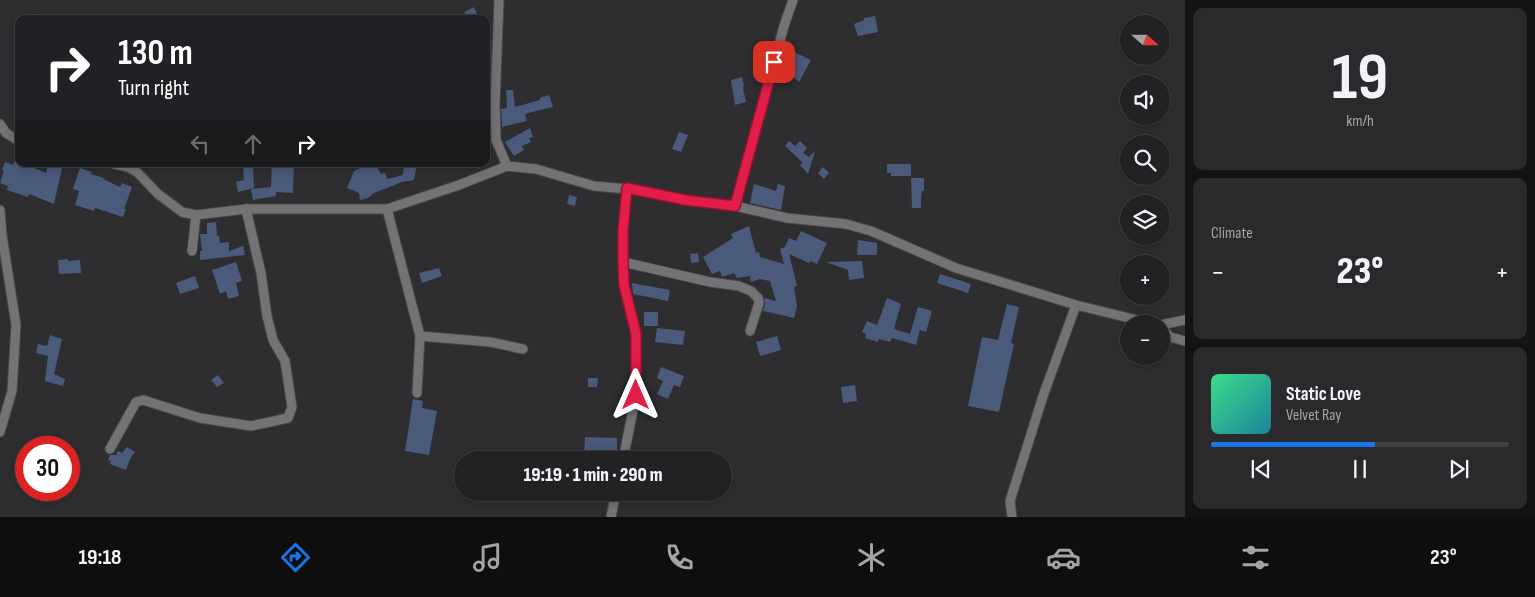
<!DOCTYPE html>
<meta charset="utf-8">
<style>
body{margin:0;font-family:"Sofia Sans Condensed",sans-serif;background:#2a2a2c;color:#f1f3f6;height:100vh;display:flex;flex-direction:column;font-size:19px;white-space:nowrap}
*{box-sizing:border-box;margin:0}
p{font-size:16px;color:#a2a4a6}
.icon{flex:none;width:28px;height:28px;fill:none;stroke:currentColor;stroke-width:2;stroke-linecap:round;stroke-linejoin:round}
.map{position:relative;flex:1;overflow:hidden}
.sheet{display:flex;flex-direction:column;gap:8px;padding:8px;background:#131314;width:350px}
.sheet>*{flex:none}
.banner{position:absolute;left:15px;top:15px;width:475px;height:152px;border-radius:10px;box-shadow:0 2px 12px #0003,0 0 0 1px #3f3f41;background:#202124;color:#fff;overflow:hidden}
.needle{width:32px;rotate:111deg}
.tools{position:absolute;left:1120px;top:15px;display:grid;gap:10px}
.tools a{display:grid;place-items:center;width:50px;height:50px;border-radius:50%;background:#222224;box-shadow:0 2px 12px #0003,0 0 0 1px #3f3f41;font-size:25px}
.speed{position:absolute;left:15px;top:436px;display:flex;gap:10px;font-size:25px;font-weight:700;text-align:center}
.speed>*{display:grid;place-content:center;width:65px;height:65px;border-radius:50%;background:#222224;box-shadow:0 2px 12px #0003,0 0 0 1px #3f3f41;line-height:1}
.speed .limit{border:8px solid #d22;background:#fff;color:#111}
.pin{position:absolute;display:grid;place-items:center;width:42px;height:42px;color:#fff;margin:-21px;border-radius:10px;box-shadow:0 2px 8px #0006}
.me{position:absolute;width:55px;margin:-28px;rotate:0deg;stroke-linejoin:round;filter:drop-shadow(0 0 4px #0008)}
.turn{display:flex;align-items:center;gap:18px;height:105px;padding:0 20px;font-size:22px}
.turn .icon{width:65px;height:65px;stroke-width:2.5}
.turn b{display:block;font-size:35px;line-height:42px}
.lanes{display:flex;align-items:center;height:48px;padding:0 20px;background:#0003;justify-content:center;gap:25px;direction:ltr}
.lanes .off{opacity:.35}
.big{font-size:38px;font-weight:800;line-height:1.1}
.sheet .card{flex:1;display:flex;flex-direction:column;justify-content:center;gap:8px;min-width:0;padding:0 18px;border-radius:10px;background:#2a2a2c}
.sheet .dial{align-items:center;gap:0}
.dial b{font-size:65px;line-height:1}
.song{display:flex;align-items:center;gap:15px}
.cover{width:60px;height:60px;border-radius:8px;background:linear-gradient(135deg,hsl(150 70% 55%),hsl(190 70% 35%))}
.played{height:5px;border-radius:2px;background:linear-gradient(90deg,#1a73e8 55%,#3f3f41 55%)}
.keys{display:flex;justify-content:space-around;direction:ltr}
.heat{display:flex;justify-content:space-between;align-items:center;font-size:28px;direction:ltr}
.trip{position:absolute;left:454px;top:451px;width:278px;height:50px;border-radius:25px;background:#222224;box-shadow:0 2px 12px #0003,0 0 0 1px #3f3f41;font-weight:800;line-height:50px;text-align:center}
.menu{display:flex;height:80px;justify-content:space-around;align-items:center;background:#0e0e0e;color:#a2a4a6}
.menu .icon{width:35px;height:35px}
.menu .selected{color:#1a73e8}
.menu b{font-size:22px;color:#f1f3f6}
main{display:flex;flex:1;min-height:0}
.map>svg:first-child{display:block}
.building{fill:#4a5a7a}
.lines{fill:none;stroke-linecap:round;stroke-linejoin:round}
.street-casing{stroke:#48484a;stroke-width:11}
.street{stroke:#737275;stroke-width:9}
.route-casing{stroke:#92132f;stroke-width:12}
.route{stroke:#e11d48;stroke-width:9}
</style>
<main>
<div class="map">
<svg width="1185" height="517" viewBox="0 0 1185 517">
<rect width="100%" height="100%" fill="#2e2d30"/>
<!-- building -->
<g class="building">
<path d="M474,7L478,17L474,19H468L464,12Z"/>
<path d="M875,16L878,32L858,36L854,24L864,20V18Z"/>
<path d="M792,51L811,60L799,82L789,73L794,64L787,61Z"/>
<path d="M742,77L744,85L743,88L746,102L735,105L731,80Z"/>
<path d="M506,90H513L515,107L540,100V98L549,95L553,107L528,113L525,115L527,121L502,127L501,109L507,108Z"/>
<path d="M530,128L533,137L529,138L531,142L522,146L524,150L514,156L505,142Z"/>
<path d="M679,132L688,135L681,152L672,149Z"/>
<path d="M789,141L795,146L800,141L807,148L803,153L809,157L815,151L808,174L800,165L803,163L785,146Z"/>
<path d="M15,160L19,161V164H24L46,173L48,164H63L54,204L29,194L28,197L7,190L8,186L0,183L4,171L2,170L5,162L13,165Z"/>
<path d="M243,164H253L254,188L238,192L236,182L244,180Z"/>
<path d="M272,164H294L293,193L276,192V196L253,200L251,189L271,187Z"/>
<path d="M361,164H375L381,174L385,173L387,179L403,175L404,164H417L414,180L402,182L374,193L368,198L360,200L359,193L347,188L354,171L362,167Z"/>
<path d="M887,164H911V176H891V173H887Z"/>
<path d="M823,167L829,173L824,179L818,173Z"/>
<path d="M80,168L92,172L91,174L104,178L103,179L120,187L122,183L132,187L124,209H126L123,217L95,208L94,211L75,205L79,191L73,189Z"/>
<path d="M911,178H924V191H922L921,197V208H912Z"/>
<path d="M754,184L776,191L778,184L785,186L781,210L750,203Z"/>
<path d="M569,195L577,197L575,206L567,204Z"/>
<path d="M216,222L217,236H219L220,243L229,242V251L243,246L245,255L200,260V251H202L200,234H207V223Z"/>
<path d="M749,226L756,253L759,252L760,257L784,264L780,249L785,247L789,238L796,241L801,231L827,243L817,264L810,261L809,263L789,254L797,286L794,287L797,306L794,318L763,311L765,304L764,298L776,301L770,281L760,279L751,282L750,276L737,278L734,273L722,277L720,271L712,274L703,257L733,238L731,234Z"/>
<path d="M858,240L877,243V255H857Z"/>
<path d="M698,253L699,262L691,263L690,254Z"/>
<path d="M68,259V261L80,260L81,273L59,274L58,260Z"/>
<path d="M862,261L864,278L849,280L848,270L826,262Z"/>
<path d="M236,262L242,281L236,283L239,296L228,299L226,291L220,294L212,270Z"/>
<path d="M439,268L442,276L422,283L419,273Z"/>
<path d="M940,274L971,284L968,293L937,283Z"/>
<path d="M195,276L199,288L180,294L176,283Z"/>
<path d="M632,283L670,290L668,301L633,294Z"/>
<path d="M887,298L901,304L894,329L910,334L918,307L932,311L926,332L920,330L916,345L892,338L890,342L879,339L878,342L865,338L866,334L862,332L867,321L877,325Z"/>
<path d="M1007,304L1019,307L1011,343L1014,344L999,412L968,406L982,337L998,340Z"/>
<rect x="644" y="312" width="14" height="14"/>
<path d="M657,328L685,331L683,345L655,342Z"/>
<path d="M50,335L62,339L54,374L65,379L63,386L45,381L48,356L36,353L38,344L47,346Z"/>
<path d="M777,336L781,350L760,356L756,342Z"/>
<path d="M661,367L684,376L680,387L674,385L668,399L657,394L663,381L657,378Z"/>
<path d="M218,375L224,383L217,387L211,380Z"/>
<path d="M588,378H598L597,387H588Z"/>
<path d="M855,385L857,401L843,403L841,387Z"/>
<path d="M413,399L423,401L422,408L437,411L429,455L405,451Z"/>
<path d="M585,437L617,438V459L584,457Z"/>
<path d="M127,447L135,452L130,459L126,470L110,464L111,461L108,460L110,455H116L118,451L122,453Z"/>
</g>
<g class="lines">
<!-- street casing -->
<g class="street-casing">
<g id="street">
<path d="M499,0L495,103L496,140L507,166"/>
<path d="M0,124L6,133L19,141"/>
<path d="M114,164L128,167L138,173L158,194L182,212L196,215L246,209H387L459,185L507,166L536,169L594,186L639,190L685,200L735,206L787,218L846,224L871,231L956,268L1076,305L1043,396L1010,501L1012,517"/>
<path d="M735,206L784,26L793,0"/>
<path d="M387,209L420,336L417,393"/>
<path d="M0,210L2,235L16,325L12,391L0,432"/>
<path d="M192,251L196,215"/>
<path d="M623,262L710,282L739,286L751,291L758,298L759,303L750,331"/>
<path d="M1076,305L1154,324"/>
<path d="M1161,325L1185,320"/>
<path d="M1161,326L1170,337L1185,341"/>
<path d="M420,336L490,342L523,349"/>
<path d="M110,449L136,402L143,400L200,418L251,426L288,418L292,407L285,361L273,340L267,316L261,273L246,209"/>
<path d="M623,460L636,395V334L624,285L623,262V231L627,189"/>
<path d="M611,517L616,492"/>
</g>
</g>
<!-- street -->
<use href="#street" class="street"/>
</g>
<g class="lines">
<!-- route casing -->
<g class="route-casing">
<path id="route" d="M636,395V334L624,285L623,262V231L627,188L685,200L735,206L774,62"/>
</g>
<!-- route -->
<use href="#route" class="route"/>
</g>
</svg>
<div class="tools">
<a><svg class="needle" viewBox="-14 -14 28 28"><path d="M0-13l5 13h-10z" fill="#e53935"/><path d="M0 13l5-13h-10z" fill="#a2a4a6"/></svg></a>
<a><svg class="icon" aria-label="sound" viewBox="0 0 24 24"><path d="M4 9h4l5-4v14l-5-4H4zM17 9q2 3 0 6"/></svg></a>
<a><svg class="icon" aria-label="search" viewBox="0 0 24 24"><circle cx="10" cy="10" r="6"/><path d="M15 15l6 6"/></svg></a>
<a><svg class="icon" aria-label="layers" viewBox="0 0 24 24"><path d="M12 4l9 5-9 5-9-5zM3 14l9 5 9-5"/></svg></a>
<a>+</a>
<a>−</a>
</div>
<div class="speed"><div class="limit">30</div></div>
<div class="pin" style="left:774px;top:62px;background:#d93025"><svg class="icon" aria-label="arrive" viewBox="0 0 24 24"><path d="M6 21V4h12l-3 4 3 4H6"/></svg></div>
<svg class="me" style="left:636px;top:395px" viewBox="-20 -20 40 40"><path d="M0-17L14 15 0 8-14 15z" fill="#e11d48" stroke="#fff" stroke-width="4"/></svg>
<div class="trip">19:19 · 1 min · 290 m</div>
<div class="banner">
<div class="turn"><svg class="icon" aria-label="right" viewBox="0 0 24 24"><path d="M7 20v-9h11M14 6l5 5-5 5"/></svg><div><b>130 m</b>Turn right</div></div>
<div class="lanes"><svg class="icon off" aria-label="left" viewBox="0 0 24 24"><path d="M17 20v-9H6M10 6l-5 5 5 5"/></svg><svg class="icon off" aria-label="ahead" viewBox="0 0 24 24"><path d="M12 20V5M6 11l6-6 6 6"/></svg><svg class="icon" aria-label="right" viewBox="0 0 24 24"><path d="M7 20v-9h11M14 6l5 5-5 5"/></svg></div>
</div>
</div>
<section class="sheet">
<div class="card dial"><b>19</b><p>km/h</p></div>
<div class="card"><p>Climate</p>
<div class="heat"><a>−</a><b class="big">23°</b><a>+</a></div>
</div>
<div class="card">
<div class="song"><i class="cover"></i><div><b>Static Love</b><p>Velvet Ray</p></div></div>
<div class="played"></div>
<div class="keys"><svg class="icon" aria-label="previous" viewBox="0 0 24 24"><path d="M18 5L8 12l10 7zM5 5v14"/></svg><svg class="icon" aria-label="pause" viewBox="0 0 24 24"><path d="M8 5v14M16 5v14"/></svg><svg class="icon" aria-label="next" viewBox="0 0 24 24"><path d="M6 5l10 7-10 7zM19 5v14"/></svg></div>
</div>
</section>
</main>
<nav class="menu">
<b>19:18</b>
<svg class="icon selected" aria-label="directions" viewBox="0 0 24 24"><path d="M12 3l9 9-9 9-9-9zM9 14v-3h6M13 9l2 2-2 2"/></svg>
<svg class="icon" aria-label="music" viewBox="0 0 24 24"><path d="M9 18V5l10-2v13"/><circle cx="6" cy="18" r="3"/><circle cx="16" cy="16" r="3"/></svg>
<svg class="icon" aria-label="phone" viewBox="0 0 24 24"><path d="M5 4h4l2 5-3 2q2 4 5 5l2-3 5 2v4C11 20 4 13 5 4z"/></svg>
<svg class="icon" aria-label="climate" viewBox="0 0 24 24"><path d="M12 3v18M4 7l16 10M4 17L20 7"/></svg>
<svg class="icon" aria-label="car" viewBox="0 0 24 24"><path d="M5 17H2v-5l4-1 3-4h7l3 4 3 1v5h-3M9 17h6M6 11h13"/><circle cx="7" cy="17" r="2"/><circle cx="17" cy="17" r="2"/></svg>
<svg class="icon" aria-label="filters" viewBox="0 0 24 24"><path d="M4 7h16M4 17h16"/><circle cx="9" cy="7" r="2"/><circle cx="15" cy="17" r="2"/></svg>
<b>23°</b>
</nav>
